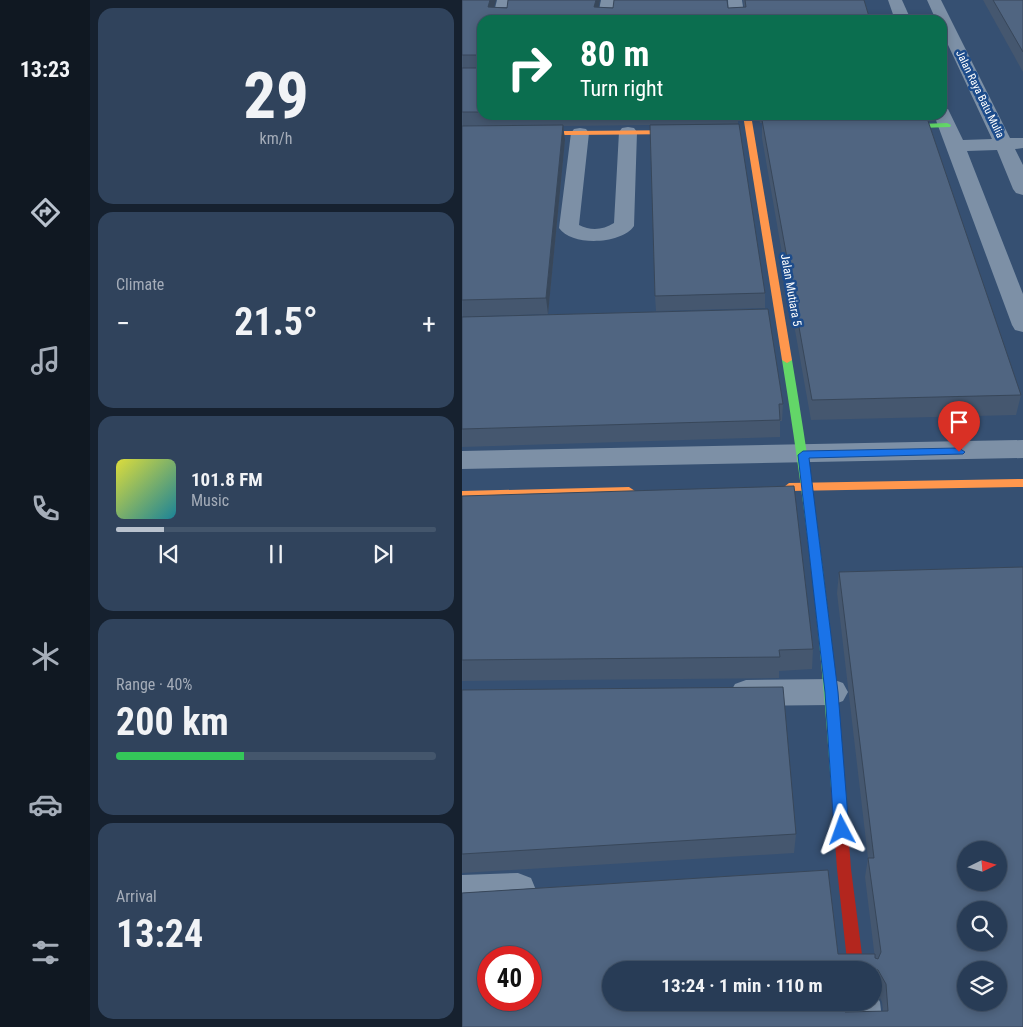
<!DOCTYPE html>
<meta charset="utf-8">
<style>
body{margin:0;font-family:"Roboto Condensed",sans-serif;background:#30435c;color:#f1f3f6;height:100vh;display:flex;flex-direction:column;font-size:19px;white-space:nowrap}
*{box-sizing:border-box;margin:0}
p{font-size:16px;color:#a5adb9}
.icon{flex:none;width:28px;height:28px;fill:none;stroke:currentColor;stroke-width:2;stroke-linecap:round;stroke-linejoin:round}
.map{position:relative;flex:1;overflow:hidden}
.sheet{display:flex;flex-direction:column;gap:8px;padding:8px;background:#16212f;width:372px}
.sheet>*{flex:none}
.hud{position:absolute;left:15px;top:15px;width:470px;height:105px;border-radius:15px;box-shadow:0 2px 8px #0003,0 0 0 1px #44566c;background:#0b6e4f;color:#fff;overflow:hidden}
.needle{width:32px;rotate:85deg}
.fabs{position:absolute;left:495px;top:841px;display:grid;gap:10px}
.fabs a{display:grid;place-items:center;width:50px;height:50px;border-radius:50%;background:#283c56;box-shadow:0 2px 8px #0003,0 0 0 1px #44566c;font-size:25px}
.speed{position:absolute;left:15px;top:946px;display:flex;gap:10px;font-size:25px;font-weight:700;text-align:center}
.speed>*{display:grid;place-content:center;width:65px;height:65px;border-radius:50%;background:#283c56;box-shadow:0 2px 8px #0003,0 0 0 1px #44566c;line-height:1}
.speed .limit{border:8px solid #d22;background:#fff;color:#111}
.pin{position:absolute;display:grid;place-items:center;width:42px;height:42px;color:#fff;margin:-51px -21px;border-radius:50% 50% 50% 0;rotate:-45deg;box-shadow:0 0 5px #0007}
.pin .icon{rotate:45deg}
.me{position:absolute;width:55px;margin:-28px;rotate:356deg;stroke-linejoin:round;filter:drop-shadow(0 0 4px #0008)}
.turn{display:flex;align-items:center;gap:18px;height:105px;padding:0 20px;font-size:22px}
.turn .icon{width:65px;height:65px;stroke-width:2.5}
.turn b{display:block;font-size:35px;line-height:42px}
.big{font-size:38px;font-weight:700;line-height:1.1}
.sheet .tile{flex:1;display:flex;flex-direction:column;justify-content:center;gap:8px;min-width:0;padding:0 18px;border-radius:15px;background:#30435c}
.sheet .dial{align-items:center;gap:0}
.dial b{font-size:65px;line-height:1}
.song{display:flex;align-items:center;gap:15px}
.cover{width:60px;height:60px;border-radius:8px;background:linear-gradient(135deg,hsl(60 70% 55%),hsl(190 70% 35%))}
.played{height:5px;border-radius:2px;background:linear-gradient(90deg,#b9c2ce 15%,#44566c 15%)}
.keys{display:flex;justify-content:space-around;direction:ltr}
.heat{display:flex;justify-content:space-between;align-items:center;font-size:28px;direction:ltr}
.charge{height:8px;border-radius:4px;background:linear-gradient(90deg,#34c759 40%,#44566c 0)}
.trip{position:absolute;left:140px;top:961px;width:280px;height:50px;border-radius:25px;background:#283c56;box-shadow:0 2px 8px #0003,0 0 0 1px #44566c;font-weight:700;line-height:50px;text-align:center}
main{display:flex;flex:1;min-height:0}
.tab-bar{display:flex;flex-direction:column;width:90px;justify-content:space-around;align-items:center;background:#101822;color:#a5adb9}
.tab-bar .icon{width:35px;height:35px}
.tab-bar .on{color:#b9c2ce}
.tab-bar b{font-size:22px;color:#f1f3f6}
.map>svg:first-child{display:block}
.lines{fill:none;stroke-linecap:round;stroke-linejoin:round}
.street{fill:#7d90a6;fill-rule:evenodd}
.fast{fill:#63d668;fill-rule:evenodd}
.slow{fill:#ff974d;fill-rule:evenodd}
.jam{fill:#b3261e;fill-rule:evenodd}
.wall{fill:#45576f;fill-rule:evenodd}
.shaded-wall{fill:#38475a}
.building{fill:#506581;stroke:#38475a;fill-rule:evenodd}
.route{fill:#1a73e8;stroke:#114b97}
.labels{text-anchor:middle;dominant-baseline:central;stroke-width:5;stroke-linejoin:round;paint-order:stroke}
.far-street-label{font-size:11px;fill:#fff;stroke:#1d4c8b}
.street-label{font-size:12px;fill:#fff;stroke:#1d4c8b}
</style>
<main>
<nav class="tab-bar">
<b>13:23</b>
<svg class="icon on" aria-label="directions" viewBox="0 0 24 24"><path d="M12 3l9 9-9 9-9-9zM9 14v-3h6M13 9l2 2-2 2"/></svg>
<svg class="icon" aria-label="music" viewBox="0 0 24 24"><path d="M9 18V5l10-2v13"/><circle cx="6" cy="18" r="3"/><circle cx="16" cy="16" r="3"/></svg>
<svg class="icon" aria-label="phone" viewBox="0 0 24 24"><path d="M5 4h4l2 5-3 2q2 4 5 5l2-3 5 2v4C11 20 4 13 5 4z"/></svg>
<svg class="icon" aria-label="climate" viewBox="0 0 24 24"><path d="M12 3v18M4 7l16 10M4 17L20 7"/></svg>
<svg class="icon" aria-label="car" viewBox="0 0 24 24"><path d="M5 17H2v-5l4-1 3-4h7l3 4 3 1v5h-3M9 17h6M6 11h13"/><circle cx="7" cy="17" r="2"/><circle cx="17" cy="17" r="2"/></svg>
<svg class="icon" aria-label="filters" viewBox="0 0 24 24"><path d="M4 7h16M4 17h16"/><circle cx="9" cy="7" r="2"/><circle cx="15" cy="17" r="2"/></svg>
</nav>
<section class="sheet">
<div class="tile dial"><b>29</b><p>km/h</p></div>
<div class="tile"><p>Climate</p>
<div class="heat"><a>−</a><b class="big">21.5°</b><a>+</a></div>
</div>
<div class="tile">
<div class="song"><i class="cover"></i><div><b>101.8 FM</b><p>Music</p></div></div>
<div class="played"></div>
<div class="keys"><svg class="icon" aria-label="previous" viewBox="0 0 24 24"><path d="M18 5L8 12l10 7zM5 5v14"/></svg><svg class="icon" aria-label="pause" viewBox="0 0 24 24"><path d="M8 5v14M16 5v14"/></svg><svg class="icon" aria-label="next" viewBox="0 0 24 24"><path d="M6 5l10 7-10 7zM19 5v14"/></svg></div>
</div>
<div class="tile"><p>Range · 40%</p><b class="big">200 km</b><div class="charge"></div></div>
<div class="tile"><p>Arrival</p><b class="big">13:24</b></div>
</section>
<div class="map">
<svg width="561" height="1027" viewBox="0 0 561 1027">
<rect width="100%" height="100%" fill="#365072"/>
<g class="lines">
<!-- street -->
<g class="street">
<path d="M35,0H49L46,20H30Z"/>
<path d="M139,0H153L151,20H135Z"/>
<path d="M266,0H280L283,20H267Z"/>
<path d="M426,0H440L449,20H433Z"/>
<path d="M465,0H479L548,138H561V148L553,149L561,165V195L554,193L551,189L535,150L505,151L561,294V332L553,330L550,325L472,115H480V108L486,109L501,140L530,139L480,32V20H474Z"/>
<path d="M166,127L172,128L175,132L172,226C160,244 110,247 97,228L109,133L112,129L118,128L124,129L127,133L117,225C129,231 141,230 152,223L157,132L160,128Z"/>
<path d="M561,440V458L0,469V451Z"/>
<path d="M370,679L381,683L386,692L381,701L370,705L284,706L273,702L268,693L273,684L284,680Z"/>
<path d="M56,873L69,878L74,890L69,902L56,907L0,911V875Z"/>
<path d="M411,988L418,1002L421,1027H381L378,1002H411Z"/>
</g>
<!-- fast -->
<g class="fast">
<path d="M485,123L489,125L488,127L429,129L425,127L429,125Z"/>
<path d="M325,357L330,360C354,502 372,644 383,788L381,792L376,794L371,792L369,788C360,644 343,502 320,360Z"/>
</g>
<!-- slow -->
<g class="slow">
<path d="M281,115H289L330,360L325,363L320,360Z"/>
<path d="M229,130V134H226L0,136V132Z"/>
<path d="M561,479V487L327,491L322,487L327,483Z"/>
<path d="M167,487L173,491L167,495L0,499V491Z"/>
</g>
<!-- jam -->
<path class="jam" d="M376,782L381,784L383,788L389,869L402,970H386L375,869L369,788L371,784Z"/>
</g>
<!-- wall -->
<g class="wall">
<path d="M0,0L32,7L266,8L282,7L281,0H402L408,20H20V115H276V124L101,126L103,140L86,314L0,317Z"/>
<path d="M521,0H561V72Z"/>
<path d="M296,115H433L559,395L554,415L349,420L331,319L332,313L330,311L300,138V123H298Z"/>
<path d="M303,293V308L194,311L193,296Z"/>
<path d="M0,317L321,404L320,421H318V437L0,447Z"/>
<path d="M0,496L351,649L350,669L317,671V678L0,681Z"/>
<path d="M561,567V1027H0V893L366,870L376,954H413V959L403,877L406,858L375,593L377,572ZM504,850H536V882H504ZM504,910H536V942H504ZM26,958H69V1000H26ZM149,970H411V990L412,987H413L420,1002L421,1011L383,1012L382,1002H149ZM504,970H536V1002H504Z"/>
<path d="M0,690L334,834L332,853L0,873Z"/>
</g>
<!-- shaded-wall -->
<g class="shaded-wall">
<path d="M28,0H34L29,20L26,7Z"/>
<path d="M134,0H138L134,20L132,7Z"/>
<path d="M101,125L103,140L86,314L84,298Z"/>
</g>
<!-- building -->
<g class="building">
<path d="M0,0H28L26,7L45,8L46,0H134L132,7L151,8L152,0H265L266,8L284,7L283,0H402L408,20H20V112H0V68H19V55H0Z"/>
<path d="M531,0H561V52Z"/>
<path d="M439,116L440,119L465,118L559,395L350,400L332,299L333,296L331,291L300,120Z"/>
<path d="M277,124L303,293L193,296L188,125Z"/>
<path d="M101,125L84,298L0,300V126Z"/>
<path d="M306,309L321,404H317L318,420L0,429V317Z"/>
<path d="M332,486L351,649L317,650L318,657L0,660V496Z"/>
<path d="M561,567V1027H0V893L366,870L376,954H413V958L416,959L419,952L406,858H412L377,572ZM504,850H536V882H504ZM504,910H536V942H504ZM26,958H69V1000H26ZM413,969L416,970L424,984L426,1011L383,1012L382,1002H149V970H411V983H413ZM504,970H536V1002H504Z"/>
<path d="M321,687L334,834L0,854V690Z"/>
</g>
<!-- route -->
<path class="route" d="M497,448L503,452L501,454L347,458L376,692L387,830L385,835L380,837L374,835L372,830L363,692L336,455L341,451Z"/>
<g class="labels">
<!-- far-street labels -->
<g class="far-street-label">
<text transform="translate(518 94) rotate(64)">Jalan Raya Batu Mulia</text>
</g>
<!-- street labels -->
<g class="street-label">
<text transform="translate(329 290) rotate(80)">Jalan Mutiara 5</text>
</g>
</g>
</svg>
<div class="fabs">
<a><svg class="needle" viewBox="-14 -14 28 28"><path d="M0-13l5 13h-10z" fill="#e53935"/><path d="M0 13l5-13h-10z" fill="#a5adb9"/></svg></a>
<a><svg class="icon" aria-label="search" viewBox="0 0 24 24"><circle cx="10" cy="10" r="6"/><path d="M15 15l6 6"/></svg></a>
<a><svg class="icon" aria-label="layers" viewBox="0 0 24 24"><path d="M12 4l9 5-9 5-9-5zM3 14l9 5 9-5"/></svg></a>
</div>
<div class="speed"><div class="limit">40</div></div>
<div class="pin" style="left:497px;top:452px;background:#d93025"><svg class="icon" aria-label="arrive" viewBox="0 0 24 24"><path d="M6 21V4h12l-3 4 3 4H6"/></svg></div>
<svg class="me" style="left:380px;top:830px" viewBox="-20 -20 40 40"><path d="M0-17L14 15 0 8-14 15z" fill="#1a73e8" stroke="#fff" stroke-width="4"/></svg>
<div class="trip">13:24 · 1 min · 110 m</div>
<div class="hud">
<div class="turn"><svg class="icon" aria-label="right" viewBox="0 0 24 24"><path d="M7 20v-9h11M14 6l5 5-5 5"/></svg><div><b>80 m</b>Turn right</div></div>
</div>
</div>
</main>
